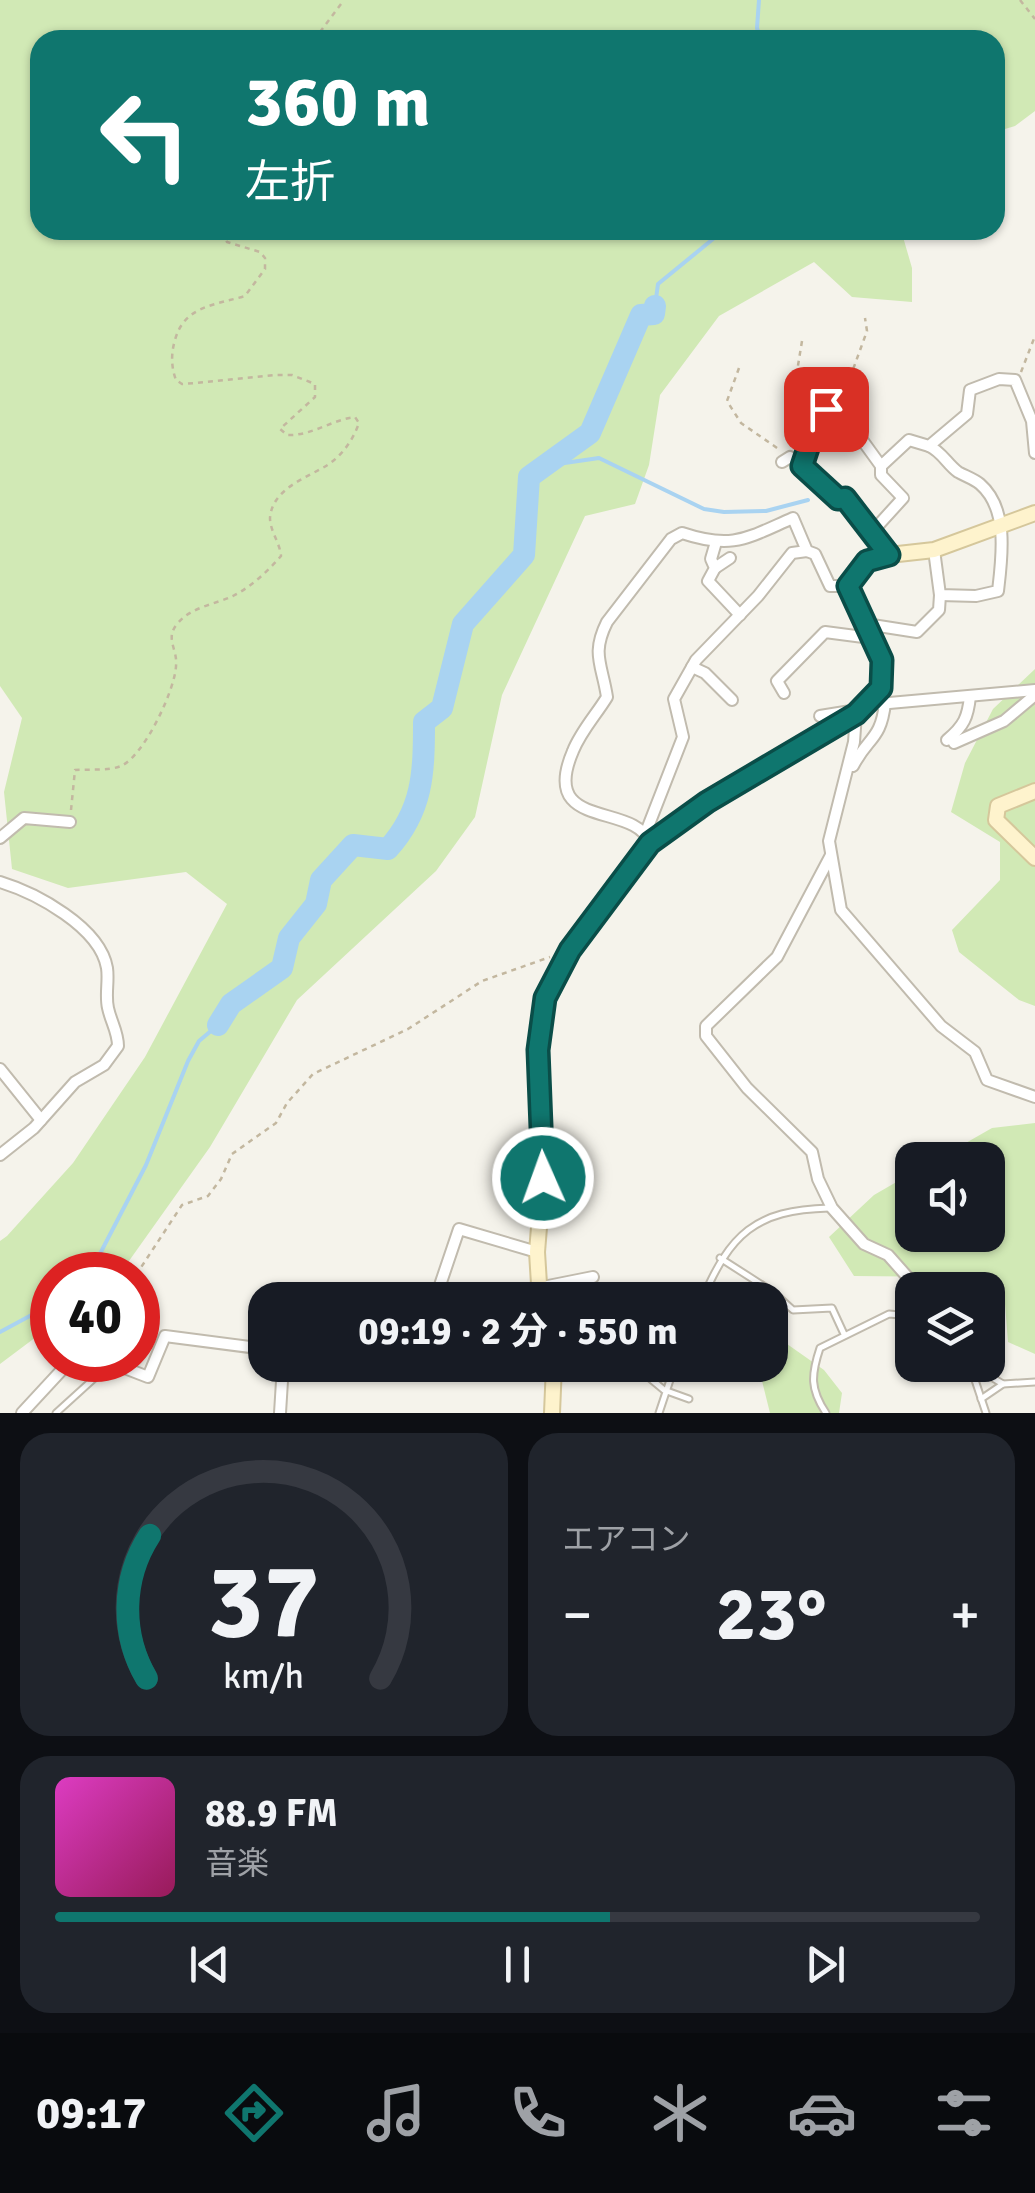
<!DOCTYPE html>
<html lang="ja">
<meta charset="utf-8">
<style>
body{margin:0;font-family:Signika,"Noto Sans JP",sans-serif;background:#20242c;color:#f1f3f6;height:100vh;display:flex;flex-direction:column;font-size:38px;white-space:nowrap}
*{box-sizing:border-box;margin:0}
p{font-size:32px;color:#9ea1a6}
.icon{flex:none;width:55px;height:55px;fill:none;stroke:currentColor;stroke-width:2;stroke-linecap:round;stroke-linejoin:round}
.map{position:relative;height:1413px;overflow:hidden}
.side{display:flex;flex-direction:column;gap:20px;padding:20px;background:#0d0f14;flex:1}
.side>*{flex:none}
.top-card{position:absolute;left:30px;top:30px;width:975px;height:210px;border-radius:30px;box-shadow:0 2px 8px #0004;background:#0f766e;color:#fff;overflow:hidden}
.buttons{position:absolute;left:895px;top:1142px;display:grid;gap:20px}
.buttons a{display:grid;place-items:center;width:110px;height:110px;border-radius:20px;background:#171b24;box-shadow:0 2px 8px #0004;font-size:50px}
.speed{position:absolute;left:30px;top:1252px;display:flex;gap:20px;font-size:50px;font-weight:700;text-align:center}
.speed>*{display:grid;place-content:center;width:130px;height:130px;border-radius:50%;background:#171b24;box-shadow:0 2px 8px #0004;line-height:1}
.speed .limit{border:15px solid #d22;background:#fff;color:#111}
.pin{position:absolute;display:grid;place-items:center;width:85px;height:85px;color:#fff;margin:-42px;border-radius:20px;box-shadow:0 5px 15px #0006}
.me{position:absolute;width:110px;margin:-55px;rotate:358deg;stroke-linejoin:round;filter:drop-shadow(0 0 8px #0008)}
.turn{display:flex;align-items:center;gap:35px;height:210px;padding:0 50px;font-size:45px}
.turn .icon{width:130px;height:130px;stroke-width:2.5}
.turn b{display:block;font-size:70px;line-height:85px}
.big{font-size:75px;font-weight:700;line-height:1.1}
.side .card{flex:1;display:flex;flex-direction:column;justify-content:center;gap:15px;min-width:0;padding:0 35px;border-radius:30px;background:#20242c}
.side .dial{align-items:center;gap:0}
.dial svg{height:260px;overflow:visible;fill:none;stroke:#363941;stroke-width:7;stroke-linecap:round;text-anchor:middle}
.dial text{fill:#f1f3f6;stroke:none}
.song{display:flex;align-items:center;gap:30px}
.cover{width:120px;height:120px;border-radius:15px;background:linear-gradient(135deg,hsl(310 70% 55%),hsl(330 70% 35%))}
.played{height:10px;border-radius:5px;background:linear-gradient(90deg,#0f766e 60%,#363941 60%)}
.keys{display:flex;justify-content:space-around;direction:ltr}
.heat{display:flex;justify-content:space-between;align-items:center;font-size:55px;direction:ltr}
.side .tiles{flex:1;display:grid;gap:20px;grid-template-columns:1fr 1fr}
.card:last-child{grid-column:span 2}
.trip{position:absolute;left:248px;top:1282px;width:540px;height:100px;border-radius:30px;background:#171b24;box-shadow:0 2px 8px #0004;font-weight:700;line-height:100px;text-align:center}
.tab-bar{display:flex;height:160px;justify-content:space-around;align-items:center;background:#090b0e;color:#9ea1a6}
.tab-bar .icon{width:70px;height:70px}
.tab-bar .on{color:#0f766e}
.tab-bar b{font-size:45px;color:#f1f3f6}
.map>svg:first-child{display:block}
.green{fill:#d1e9b5}
.lines{fill:none;stroke-linecap:round;stroke-linejoin:round}
.stream{stroke:#a9d3f1;stroke-width:4}
.river{stroke:#a9d3f1;stroke-width:22}
.lane-casing{stroke:#c1bbae;stroke-width:9}
.street-casing{stroke:#c1bbae;stroke-width:14}
.secondary-casing{stroke:#d5c79b;stroke-width:18}
.path{stroke:#c3b79f;stroke-width:2.5;stroke-dasharray:5 5;stroke-linecap:butt}
.lane{stroke:#fff;stroke-width:5}
.street{stroke:#fff;stroke-width:10}
.secondary{stroke:#fef3cd;stroke-width:14}
.route-casing{stroke:#0a4d48;stroke-width:25}
.route{stroke:#0f766e;stroke-width:18}
</style>
<div class="map">
<svg width="1035" height="1413" viewBox="0 0 1035 1413">
<rect width="100%" height="100%" fill="#f5f3eb"/>
<!-- green -->
<g class="green">
<path d="M0,0H1035V111L1015,126L995,132V40H40V230H901L912,268V302L852,297L814,262L719,316L660,395L649,465L635,504L585,516L502,695L475,817L436,871L297,1000L210,1147L119,1275H52V1325L0,1364V1241L7,1236L73,1163L145,1057L227,904L186,872L68,888L12,869L4,792L22,718L0,686Z"/>
<path d="M1035,669V1006L1019,1000L959,952L952,930L1000,880V842L951,812L965,763L993,709Z"/>
<path d="M1035,1123V1354L1008,1342L1005,1304L988,1290L960,1277L854,1276L829,1237L874,1195L912,1173V1235H988V1160H936L992,1128Z"/>
<path d="M770,1332L824,1370L842,1393L839,1413H770L758,1365H770Z"/>
</g>
<g class="lines">
<!-- stream -->
<g class="stream">
<path d="M759,0L757,28L761,40"/>
<path d="M655,306L658,284L724,230"/>
<path d="M544,466L599,458L704,509L724,512L766,511L808,500"/>
<path d="M89,1275L146,1165L188,1061L199,1041L218,1025"/>
<path d="M0,1332L52,1304"/>
</g>
<!-- river -->
<path class="river" d="M218,1025L231,1004L282,968L289,938L316,904L321,880L353,845L388,849C423,810 424,773 424,722L442,708L463,624L524,555L529,477L590,433L641,315L654,314L655,306"/>
<!-- lane casing -->
<g class="lane-casing">
<g id="lane">
<path d="M720,1258L773,1292L793,1310L832,1308L844,1334"/>
<path d="M702,1300C730,1234 755,1210 829,1208"/>
<path d="M634,1365L664,1390L689,1399"/>
<path d="M970,1365L986,1413"/>
<path d="M971,1365L1003,1384"/>
<path d="M981,1399L1003,1384L1035,1382"/>
<path d="M56,1413L110,1364"/>
<path d="M659,1413L675,1365"/>
<path d="M826,1413C810,1389 811,1375 820,1348L889,1314L900,1315L912,1329"/>
</g>
</g>
<!-- street casing -->
<g class="street-casing">
<g id="street">
<path d="M929,446C942,452 947,464 958,472C965,476 974,479 980,484C1009,509 1002,557 998,591L976,596L940,595L934,550"/>
<path d="M782,462L790,457L822,481L839,499L845,498L873,531"/>
<path d="M802,466C810,443 812,411 839,408L881,466"/>
<path d="M716,542L711,559L715,568L708,581L740,615"/>
<path d="M889,555L873,531L903,498L881,475V466L909,440L929,446L967,414L970,390L999,379L1015,380L1032,421L1035,453"/>
<path d="M715,568L730,558"/>
<path d="M866,624L917,632L939,610L940,595"/>
<path d="M692,667L705,673L732,700"/>
<path d="M784,693L777,681L825,632L871,638"/>
<path d="M867,705L1035,690"/>
<path d="M856,714L854,742L829,841L841,910L941,1026L975,1052L987,1080L1035,1097"/>
<path d="M820,716L851,711"/>
<path d="M947,740C964,726 968,717 970,696"/>
<path d="M954,743L1004,721L1035,695"/>
<path d="M853,766C868,737 881,740 885,703"/>
<path d="M646,832L683,737L674,699L696,660L758,596L792,553L807,551"/>
<path d="M0,838L24,818L70,822"/>
<path d="M650,843C635,801 538,832 573,751C581,731 596,715 607,697C602,664 591,654 607,622L671,539L682,533C733,550 747,538 793,518L807,551L815,554L830,586H848"/>
<path d="M831,855L777,957L706,1026V1036L747,1088L812,1152L818,1179L832,1208L864,1244L888,1255L919,1290"/>
<path d="M0,882C36,893 100,927 107,968C109,981 105,995 108,1008C111,1022 118,1032 118,1046L104,1065L75,1082L34,1128L0,1155"/>
<path d="M0,1069L41,1120"/>
<path d="M538,1288L593,1277"/>
<path d="M357,1300L359,1293L395,1300"/>
<path d="M435,1300L459,1229L537,1252"/>
<path d="M104,1360L148,1377L165,1336L265,1349"/>
<path d="M22,1413L71,1360"/>
<path d="M280,1413L283,1365"/>
</g>
</g>
<!-- secondary casing -->
<g class="secondary-casing">
<g id="secondary">
<path d="M1035,791L998,806L996,820L1035,858"/>
<path d="M540,1300L537,1252L543,1178L538,1050L545,998L570,950L650,843L707,802L869,704L881,688L882,659L848,586L867,561L889,555L934,550L1035,513"/>
<path d="M552,1413L554,1365"/>
</g>
</g>
<!-- path -->
<g class="path">
<path d="M1020,0L1035,19"/>
<path d="M314,40L344,0"/>
<path d="M802,341L794,390L821,401"/>
<path d="M739,368L727,401L741,423L780,450"/>
<path d="M1021,372L1035,336"/>
<path d="M843,397L867,331L865,318"/>
<path d="M71,810L75,770C89,769 109,771 121,766C144,756 175,690 176,666C178,649 164,638 178,623C191,607 216,604 233,596C251,587 268,571 281,556C280,543 270,531 270,518C272,489 306,478 326,466C342,456 353,440 359,423L355,417C331,420 312,436 287,435L280,429L315,397V384L292,375H276L196,383L182,384L176,380C171,367 171,353 175,340C184,306 215,305 245,296L265,269V258L260,252L227,242L225,237L230,230"/>
<path d="M136,1275L182,1205L208,1196L221,1179L232,1154L276,1123L287,1103L313,1074L408,1029L482,981L550,957"/>
</g>
<!-- lane -->
<use href="#lane" class="lane"/>
<!-- street -->
<use href="#street" class="street"/>
<!-- secondary -->
<use href="#secondary" class="secondary"/>
</g>
<g class="lines">
<!-- route casing -->
<g class="route-casing">
<path id="route" d="M543,1178L538,1050L545,998L570,950L650,843L707,802L856,714L881,688L882,660L848,586L867,561L889,555L845,498L838,499L802,466L818,418L826,409"/>
</g>
<!-- route -->
<use href="#route" class="route"/>
</g>
</svg>
<div class="buttons">
<a><svg class="icon" aria-label="sound" viewBox="0 0 24 24"><path d="M4 9h4l5-4v14l-5-4H4zM17 9q2 3 0 6"/></svg></a>
<a><svg class="icon" aria-label="layers" viewBox="0 0 24 24"><path d="M12 4l9 5-9 5-9-5zM3 14l9 5 9-5"/></svg></a>
</div>
<div class="speed"><div class="limit">40</div></div>
<div class="pin" style="left:826px;top:409px;background:#d93025"><svg class="icon" aria-label="arrive" viewBox="0 0 24 24"><path d="M6 21V4h12l-3 4 3 4H6"/></svg></div>
<svg class="me" style="left:543px;top:1178px" viewBox="-20 -20 40 40"><circle r="17" fill="#0f766e" stroke="#fff" stroke-width="3"/><path d="M0-11L8 9 0 5-8 9z" fill="#fff"/></svg>
<div class="trip">09:19 · 2 分 · 550 m</div>
<div class="top-card">
<div class="turn"><svg class="icon" aria-label="left" viewBox="0 0 24 24"><path d="M17 20v-9H6M10 6l-5 5 5 5"/></svg><div><b>360 m</b>左折</div></div>
</div>
</div>
<section class="side">
<div class="tiles">
<div class="card dial"><svg viewBox="0 0 100 80">
<path d="M14 69A42 42 0 1 1 86 69"/>
<path d="M14 69A42 42 0 0 1 15 25" stroke="#0f766e"/>
<text x="50" y="56" font-size="32" font-weight="700">37</text>
<text x="50" y="72" font-size="11">km/h</text>
</svg></div>
<div class="card"><p>エアコン</p>
<div class="heat"><a>−</a><b class="big">23°</b><a>+</a></div>
</div>
<div class="card">
<div class="song"><i class="cover"></i><div><b>88.9 FM</b><p>音楽</p></div></div>
<div class="played"></div>
<div class="keys"><svg class="icon" aria-label="previous" viewBox="0 0 24 24"><path d="M18 5L8 12l10 7zM5 5v14"/></svg><svg class="icon" aria-label="pause" viewBox="0 0 24 24"><path d="M8 5v14M16 5v14"/></svg><svg class="icon" aria-label="next" viewBox="0 0 24 24"><path d="M6 5l10 7-10 7zM19 5v14"/></svg></div>
</div>
</div>
</section>
<nav class="tab-bar">
<b>09:17</b>
<svg class="icon on" aria-label="directions" viewBox="0 0 24 24"><path d="M12 3l9 9-9 9-9-9zM9 14v-3h6M13 9l2 2-2 2"/></svg>
<svg class="icon" aria-label="music" viewBox="0 0 24 24"><path d="M9 18V5l10-2v13"/><circle cx="6" cy="18" r="3"/><circle cx="16" cy="16" r="3"/></svg>
<svg class="icon" aria-label="phone" viewBox="0 0 24 24"><path d="M5 4h4l2 5-3 2q2 4 5 5l2-3 5 2v4C11 20 4 13 5 4z"/></svg>
<svg class="icon" aria-label="climate" viewBox="0 0 24 24"><path d="M12 3v18M4 7l16 10M4 17L20 7"/></svg>
<svg class="icon" aria-label="car" viewBox="0 0 24 24"><path d="M5 17H2v-5l4-1 3-4h7l3 4 3 1v5h-3M9 17h6M6 11h13"/><circle cx="7" cy="17" r="2"/><circle cx="17" cy="17" r="2"/></svg>
<svg class="icon" aria-label="filters" viewBox="0 0 24 24"><path d="M4 7h16M4 17h16"/><circle cx="9" cy="7" r="2"/><circle cx="15" cy="17" r="2"/></svg>
</nav>
